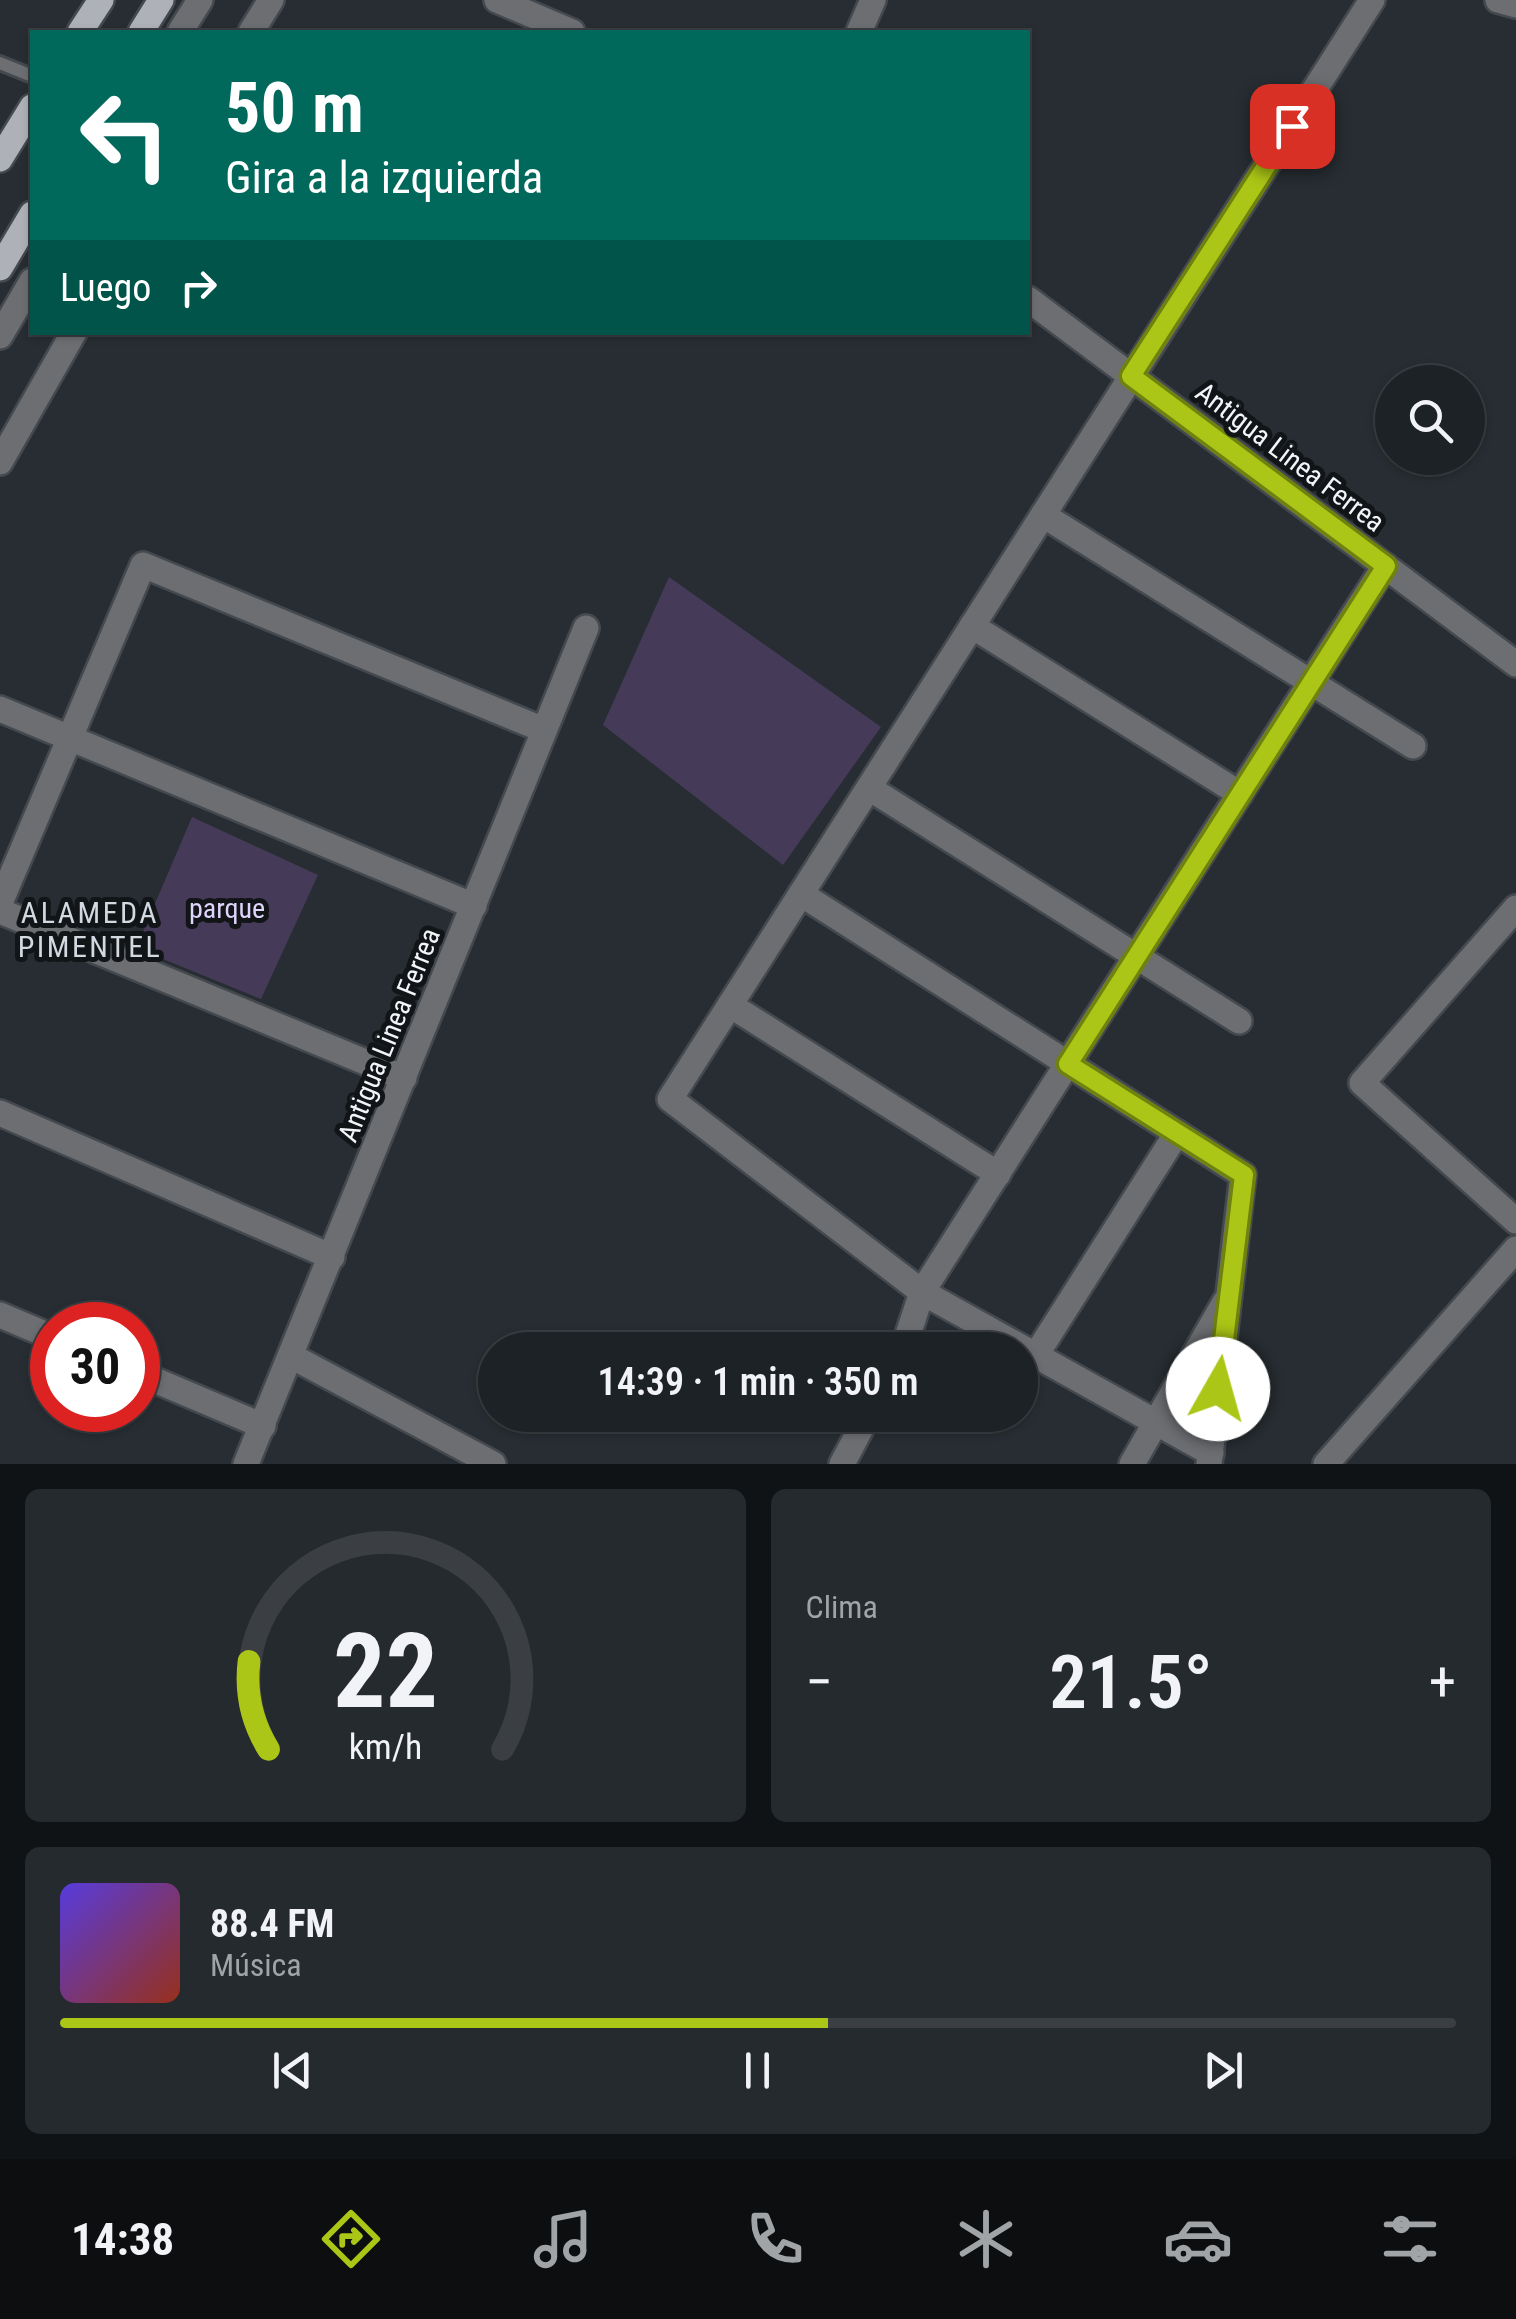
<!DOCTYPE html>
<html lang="es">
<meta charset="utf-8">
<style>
body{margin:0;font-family:"Roboto Condensed",sans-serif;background:#252a2e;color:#f1f3f6;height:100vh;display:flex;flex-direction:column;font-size:38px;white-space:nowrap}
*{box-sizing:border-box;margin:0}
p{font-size:32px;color:#a0a4a7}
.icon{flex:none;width:55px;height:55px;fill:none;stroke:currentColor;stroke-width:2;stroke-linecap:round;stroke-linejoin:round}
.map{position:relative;height:1464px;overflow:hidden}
.side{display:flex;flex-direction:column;gap:25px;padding:25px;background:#101315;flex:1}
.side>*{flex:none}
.banner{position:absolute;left:30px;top:30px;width:1000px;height:305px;border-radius:0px;box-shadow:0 2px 8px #0004,0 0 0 2px #3b3f43;background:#00695c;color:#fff;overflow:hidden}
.fabs{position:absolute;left:1375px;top:365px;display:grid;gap:20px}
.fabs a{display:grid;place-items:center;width:110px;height:110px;border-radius:50%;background:#1d2226;box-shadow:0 2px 8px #0004,0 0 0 2px #3b3f43;font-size:50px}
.speed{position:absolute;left:30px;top:1302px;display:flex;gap:20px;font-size:50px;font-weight:700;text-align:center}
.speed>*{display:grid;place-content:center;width:130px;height:130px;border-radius:50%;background:#1d2226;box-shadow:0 2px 8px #0004,0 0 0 2px #3b3f43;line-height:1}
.speed .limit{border:15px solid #d22;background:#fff;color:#111}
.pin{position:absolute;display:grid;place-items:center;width:85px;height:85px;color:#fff;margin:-42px;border-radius:20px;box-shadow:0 5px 15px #0006}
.me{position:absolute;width:110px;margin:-55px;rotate:7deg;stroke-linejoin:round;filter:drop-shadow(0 0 8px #0008)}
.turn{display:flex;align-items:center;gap:35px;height:210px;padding:0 30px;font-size:45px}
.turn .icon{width:130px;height:130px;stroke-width:2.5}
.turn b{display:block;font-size:70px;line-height:85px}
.then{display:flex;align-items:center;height:95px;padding:0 30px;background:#0003;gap:20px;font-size:38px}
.big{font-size:75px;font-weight:600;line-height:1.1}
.side .widget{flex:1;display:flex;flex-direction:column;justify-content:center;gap:15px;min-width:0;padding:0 35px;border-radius:15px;background:#252a2e}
.side .dial{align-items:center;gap:0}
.dial svg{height:260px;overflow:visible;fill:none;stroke:#3b3f43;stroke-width:7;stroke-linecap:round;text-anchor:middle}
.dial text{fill:#f1f3f6;stroke:none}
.song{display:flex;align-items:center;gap:30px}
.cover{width:120px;height:120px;border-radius:15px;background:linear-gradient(135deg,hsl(250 70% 55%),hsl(10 70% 35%))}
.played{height:10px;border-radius:5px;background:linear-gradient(90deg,#abc616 55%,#3b3f43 55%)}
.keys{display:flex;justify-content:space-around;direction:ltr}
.heat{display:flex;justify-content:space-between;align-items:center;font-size:55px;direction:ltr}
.side .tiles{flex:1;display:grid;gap:25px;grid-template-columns:1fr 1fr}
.widget:last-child{grid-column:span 2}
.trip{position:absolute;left:478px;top:1332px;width:560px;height:100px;border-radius:50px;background:#1d2226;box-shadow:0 2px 8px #0004,0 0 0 2px #3b3f43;font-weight:600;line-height:100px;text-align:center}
.menu{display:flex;height:160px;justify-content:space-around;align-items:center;background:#0c0e0f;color:#a0a4a7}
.menu .icon{width:70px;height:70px}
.menu .current{color:#abc616}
.menu b{font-size:45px;color:#f1f3f6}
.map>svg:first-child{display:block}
.green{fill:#453b59}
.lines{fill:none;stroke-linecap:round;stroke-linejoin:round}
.service-casing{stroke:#43494e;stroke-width:18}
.minor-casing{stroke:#43494e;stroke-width:30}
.primary-casing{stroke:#43494e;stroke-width:30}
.service{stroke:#6d6e72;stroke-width:12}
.minor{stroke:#6d6e72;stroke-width:25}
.primary{stroke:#aeb1b8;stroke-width:25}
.route-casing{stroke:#6f810e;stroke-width:25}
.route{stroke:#abc616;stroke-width:18}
.labels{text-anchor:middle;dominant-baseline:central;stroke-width:10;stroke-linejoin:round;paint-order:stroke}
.street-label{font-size:28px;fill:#f2f5f9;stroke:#121517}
.park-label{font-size:28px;fill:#dfd4fb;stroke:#121517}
.neighbourhood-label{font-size:30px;letter-spacing:2.5px;fill:#d2d9e0;stroke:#121517}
</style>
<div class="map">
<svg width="1516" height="1464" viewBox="0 0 1516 1464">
<rect width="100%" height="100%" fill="#272d32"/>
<!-- green -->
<g class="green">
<path d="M669,577L881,727L783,865L603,725Z"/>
<path d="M192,817L318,875L261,999L136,948Z"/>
</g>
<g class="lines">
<!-- service casing -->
<g class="service-casing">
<path id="service" d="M0,63L32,76"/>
</g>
<!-- minor casing -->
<g class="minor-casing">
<g id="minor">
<path d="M497,0L572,32"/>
<path d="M1498,0L1516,5"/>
<path d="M180,32L200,0"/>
<path d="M251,32L271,0"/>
<path d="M859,32L873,0"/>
<path d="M1028,299L1516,664"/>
<path d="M0,336L32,281"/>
<path d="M0,462L74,332"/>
<path d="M1043,515L1413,746"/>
<path d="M972,626L1240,794"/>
<path d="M0,709L474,906"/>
<path d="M869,788L1239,1021"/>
<path d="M801,894L1243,1175L1209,1464"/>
<path d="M0,903L143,565L544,730"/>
<path d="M1516,908L1362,1083L1516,1221"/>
<path d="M0,911L404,1078"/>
<path d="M730,1005L998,1174"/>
<path d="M0,1113L332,1257"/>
<path d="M0,1315L52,1337"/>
<path d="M903,1350L922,1292L1385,566"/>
<path d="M1036,1355L1177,1133"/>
<path d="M293,1357L493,1464"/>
<path d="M138,1373L263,1426"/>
<path d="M1211,1453L922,1292L670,1099L1372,0"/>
<path d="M246,1464L586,628"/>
<path d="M842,1464L868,1415"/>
<path d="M1132,1464L1225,1302"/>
<path d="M1326,1464L1516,1249"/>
</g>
</g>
<!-- primary casing -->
<g class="primary-casing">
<g id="primary">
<path d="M80,32L101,0"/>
<path d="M141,32L161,0"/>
<path d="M0,159L32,107"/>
<path d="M0,268L32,214"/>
</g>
</g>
<!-- service -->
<use href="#service" class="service"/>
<!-- minor -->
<use href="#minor" class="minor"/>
<!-- primary -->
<use href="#primary" class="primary"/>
</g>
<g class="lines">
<!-- route casing -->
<g class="route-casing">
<path id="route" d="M1218,1389L1244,1175L1068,1064L1386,566L1131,376L1292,126"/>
</g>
<!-- route -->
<use href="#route" class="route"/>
</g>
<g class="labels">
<!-- street labels -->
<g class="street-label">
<text transform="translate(1290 457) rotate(37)">Antigua Linea Ferrea</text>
<text transform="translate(389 1035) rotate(-68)">Antigua Linea Ferrea</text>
</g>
<!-- park labels -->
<g class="park-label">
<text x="227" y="908">parque</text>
</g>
<!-- neighbourhood labels -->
<g class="neighbourhood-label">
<text x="90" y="912">ALAMEDA<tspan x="90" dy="34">PIMENTEL</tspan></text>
</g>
</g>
</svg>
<div class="fabs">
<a><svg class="icon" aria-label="search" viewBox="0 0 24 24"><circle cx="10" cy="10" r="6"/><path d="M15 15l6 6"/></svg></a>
</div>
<div class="speed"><div class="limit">30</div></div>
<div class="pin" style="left:1292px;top:126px;background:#d93025"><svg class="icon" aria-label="arrive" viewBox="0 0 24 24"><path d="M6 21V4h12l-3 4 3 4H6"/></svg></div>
<svg class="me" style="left:1218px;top:1389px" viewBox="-20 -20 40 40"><circle r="19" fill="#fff"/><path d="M0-13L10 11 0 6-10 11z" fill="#abc616"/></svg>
<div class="trip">14:39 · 1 min · 350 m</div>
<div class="banner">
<div class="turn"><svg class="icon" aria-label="left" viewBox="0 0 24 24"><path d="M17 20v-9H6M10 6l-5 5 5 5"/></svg><div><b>50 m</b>Gira a la izquierda</div></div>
<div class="then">Luego<svg class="icon" aria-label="right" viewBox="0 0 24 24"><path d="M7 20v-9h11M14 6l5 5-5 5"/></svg></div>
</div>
</div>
<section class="side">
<div class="tiles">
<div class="widget dial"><svg viewBox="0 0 100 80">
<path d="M14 69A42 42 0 1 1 86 69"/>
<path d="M14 69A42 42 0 0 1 8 42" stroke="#abc616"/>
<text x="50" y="56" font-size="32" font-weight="700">22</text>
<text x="50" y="72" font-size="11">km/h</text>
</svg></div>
<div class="widget"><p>Clima</p>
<div class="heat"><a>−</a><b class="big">21.5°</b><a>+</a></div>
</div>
<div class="widget">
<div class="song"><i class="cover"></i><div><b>88.4 FM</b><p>Música</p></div></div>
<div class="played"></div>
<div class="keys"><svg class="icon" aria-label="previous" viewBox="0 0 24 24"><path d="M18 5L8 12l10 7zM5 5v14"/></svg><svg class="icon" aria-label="pause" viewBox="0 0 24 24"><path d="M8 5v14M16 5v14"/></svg><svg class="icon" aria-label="next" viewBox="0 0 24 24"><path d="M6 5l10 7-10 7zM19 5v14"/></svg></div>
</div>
</div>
</section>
<nav class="menu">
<b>14:38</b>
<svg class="icon current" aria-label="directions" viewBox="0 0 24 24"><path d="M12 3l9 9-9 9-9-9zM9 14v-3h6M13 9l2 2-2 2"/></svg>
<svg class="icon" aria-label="music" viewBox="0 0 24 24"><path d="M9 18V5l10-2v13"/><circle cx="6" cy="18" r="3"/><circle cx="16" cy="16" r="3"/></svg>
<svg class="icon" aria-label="phone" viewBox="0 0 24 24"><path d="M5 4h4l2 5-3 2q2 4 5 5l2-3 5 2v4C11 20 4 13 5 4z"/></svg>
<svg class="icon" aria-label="climate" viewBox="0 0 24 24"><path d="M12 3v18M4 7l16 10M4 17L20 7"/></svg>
<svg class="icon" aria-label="car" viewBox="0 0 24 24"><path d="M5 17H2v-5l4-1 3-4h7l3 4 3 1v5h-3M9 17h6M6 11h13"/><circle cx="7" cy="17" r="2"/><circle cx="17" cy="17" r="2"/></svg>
<svg class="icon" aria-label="filters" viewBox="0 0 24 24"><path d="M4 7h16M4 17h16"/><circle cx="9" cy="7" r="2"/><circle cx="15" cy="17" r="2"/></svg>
</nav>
